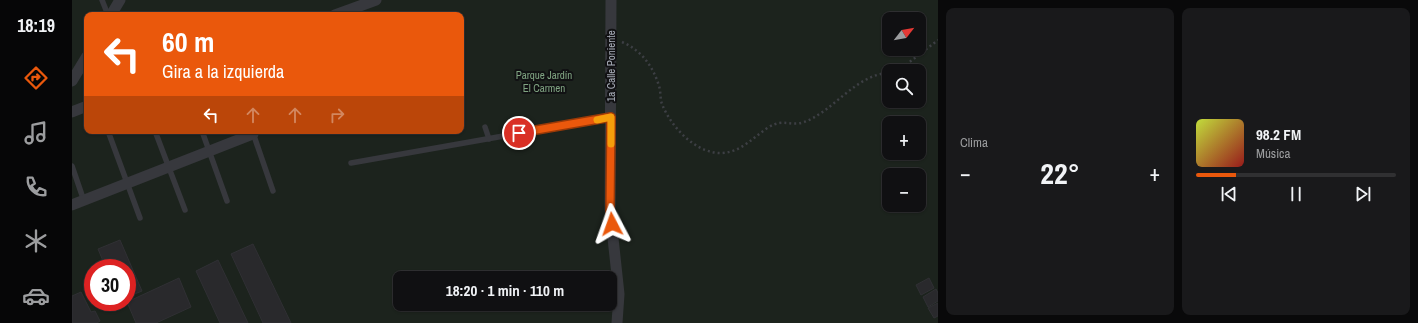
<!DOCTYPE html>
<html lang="es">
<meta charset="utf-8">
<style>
body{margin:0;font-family:"Archivo Narrow",sans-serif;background:#19191b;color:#f1f3f6;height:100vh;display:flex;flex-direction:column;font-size:15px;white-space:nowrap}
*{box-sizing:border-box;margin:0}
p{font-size:13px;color:#9c9d9f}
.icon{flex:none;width:22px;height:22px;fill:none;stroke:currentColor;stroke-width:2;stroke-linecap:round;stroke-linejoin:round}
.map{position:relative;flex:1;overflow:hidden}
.drawer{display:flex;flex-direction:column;gap:8px;padding:8px;background:#09090a;width:480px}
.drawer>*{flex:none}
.guide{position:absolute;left:12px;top:12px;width:380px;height:122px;border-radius:8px;box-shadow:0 1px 3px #0004,0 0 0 1px #303032;background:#ea580c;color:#fff;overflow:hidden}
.needle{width:26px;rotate:59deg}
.fabs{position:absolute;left:810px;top:12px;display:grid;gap:8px}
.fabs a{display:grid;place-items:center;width:44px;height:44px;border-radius:8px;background:#101012;box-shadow:0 1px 3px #0004,0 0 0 1px #303032;font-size:20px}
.speed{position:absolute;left:12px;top:259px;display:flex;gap:8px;font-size:20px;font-weight:700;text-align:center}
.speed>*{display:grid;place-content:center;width:52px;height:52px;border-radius:50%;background:#101012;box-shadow:0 1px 3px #0004,0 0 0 1px #303032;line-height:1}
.speed .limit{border:6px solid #d22;background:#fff;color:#111}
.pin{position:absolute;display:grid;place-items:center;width:34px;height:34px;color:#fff;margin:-17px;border:2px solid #fff;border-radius:50%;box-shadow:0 1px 4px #0007}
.me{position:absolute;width:44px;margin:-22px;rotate:356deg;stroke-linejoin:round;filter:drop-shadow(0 0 3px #0008)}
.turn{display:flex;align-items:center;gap:14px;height:84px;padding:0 12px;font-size:18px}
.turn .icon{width:52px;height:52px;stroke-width:2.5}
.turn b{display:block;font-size:28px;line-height:34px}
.lanes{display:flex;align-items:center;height:38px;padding:0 12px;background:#0003;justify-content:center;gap:20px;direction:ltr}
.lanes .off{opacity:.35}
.big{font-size:30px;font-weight:700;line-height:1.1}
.drawer .tile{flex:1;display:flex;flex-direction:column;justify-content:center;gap:6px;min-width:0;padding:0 14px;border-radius:8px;background:#19191b}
.song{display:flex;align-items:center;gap:12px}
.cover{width:48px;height:48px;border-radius:6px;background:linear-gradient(135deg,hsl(70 70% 55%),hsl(0 70% 35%))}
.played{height:4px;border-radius:2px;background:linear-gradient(90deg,#ea580c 20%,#303032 20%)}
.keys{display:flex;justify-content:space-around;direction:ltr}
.heat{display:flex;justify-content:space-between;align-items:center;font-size:22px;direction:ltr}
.drawer .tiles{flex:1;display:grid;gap:8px;grid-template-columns:repeat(2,1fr)}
.trip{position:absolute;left:321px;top:271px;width:224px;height:40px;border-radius:8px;background:#101012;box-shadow:0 1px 3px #0004,0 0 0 1px #303032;font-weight:700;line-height:40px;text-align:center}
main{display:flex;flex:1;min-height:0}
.tab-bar{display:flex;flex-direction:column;width:72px;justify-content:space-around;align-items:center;background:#060607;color:#9c9d9f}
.tab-bar .icon{width:28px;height:28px}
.tab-bar .active{color:#ea580c}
.tab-bar b{font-size:18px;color:#f1f3f6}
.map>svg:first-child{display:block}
.green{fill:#1c231d;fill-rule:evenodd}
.building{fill:#29292c;stroke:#303034}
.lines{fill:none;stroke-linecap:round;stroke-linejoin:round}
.path{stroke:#3d3f44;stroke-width:2.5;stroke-dasharray:2 3;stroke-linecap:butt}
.service{stroke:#37383d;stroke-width:5.5}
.minor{stroke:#37383d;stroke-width:11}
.route-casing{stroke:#983908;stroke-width:10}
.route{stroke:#ea580c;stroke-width:7}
.slow{stroke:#f59e0b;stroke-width:7}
.labels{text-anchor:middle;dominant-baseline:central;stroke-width:4;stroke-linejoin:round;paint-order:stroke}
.street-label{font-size:11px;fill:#a8adb8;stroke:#111113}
.park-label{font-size:11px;fill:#7fa381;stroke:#111113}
</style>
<main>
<nav class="tab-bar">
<b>18:19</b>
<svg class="icon active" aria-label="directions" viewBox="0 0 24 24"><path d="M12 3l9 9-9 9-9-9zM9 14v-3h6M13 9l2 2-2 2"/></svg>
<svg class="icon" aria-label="music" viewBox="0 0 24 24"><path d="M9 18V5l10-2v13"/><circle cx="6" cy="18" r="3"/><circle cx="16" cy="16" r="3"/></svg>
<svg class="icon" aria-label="phone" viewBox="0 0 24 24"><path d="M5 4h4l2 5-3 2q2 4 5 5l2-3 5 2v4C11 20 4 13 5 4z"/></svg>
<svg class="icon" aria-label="climate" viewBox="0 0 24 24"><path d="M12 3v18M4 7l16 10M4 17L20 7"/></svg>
<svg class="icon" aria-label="car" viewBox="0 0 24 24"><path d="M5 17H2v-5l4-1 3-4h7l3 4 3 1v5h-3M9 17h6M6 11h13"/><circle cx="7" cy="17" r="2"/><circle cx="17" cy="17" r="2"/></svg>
</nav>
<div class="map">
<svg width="866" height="323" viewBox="0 0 866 323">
<rect width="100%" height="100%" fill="#161618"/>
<!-- green -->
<path class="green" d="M0,0H866V323H0ZM15,15H389V131H15ZM817,19H847V49H817ZM817,71H847V101H817ZM817,123H847V153H817ZM817,175H847V205H817ZM21,268H55V302H21ZM328,278H538V304H328Z"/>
<!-- building -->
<g class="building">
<path d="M48,240L70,291L55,297V268H34L26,249Z"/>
<path d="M181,244L219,323H191L159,254Z"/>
<path d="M146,260L176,323H148L124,271Z"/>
<path d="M107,278L119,307L84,323H64L55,302Z"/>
<path d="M857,278L862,288L849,295L844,285Z"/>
<path d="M864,289L866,293V301L856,307L851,297Z"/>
<path d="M9,292L19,312L23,311L28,321L25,323H0V296Z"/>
<path d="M866,303V316L862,318L856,308Z"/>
</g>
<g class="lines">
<!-- path -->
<g class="path">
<path d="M550,42C569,50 581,66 587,86C589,92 588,99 590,104C599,127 624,154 650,153C670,152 681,137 697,127C712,118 719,127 732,122C761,112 784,74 817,73"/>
<path d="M826,71L866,40"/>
</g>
<!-- service -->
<g class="service">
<path d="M30,0L36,15"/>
<path d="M413,127L417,139"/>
<path d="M36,131L68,218"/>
<path d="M83,131L113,210"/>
<path d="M130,131L155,201"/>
<path d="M181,133L201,191"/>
<path d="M279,163L539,117"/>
<path d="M0,166L12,201"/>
</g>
<!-- minor -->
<g class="minor">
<path d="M539,0L538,210L547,294L545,323"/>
<path d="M39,15L48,0"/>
<path d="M263,15L304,0"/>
<path d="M0,81L15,56"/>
<path d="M0,112L15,106"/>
<path d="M0,205L181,134"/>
</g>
</g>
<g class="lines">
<!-- route casing -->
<g class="route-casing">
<path id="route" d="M447,133L539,117L538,210L540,224"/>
</g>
<!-- route -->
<use href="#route" class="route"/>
<!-- slow -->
<path class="slow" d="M525,120L539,117V144"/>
</g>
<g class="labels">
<!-- street labels -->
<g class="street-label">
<text transform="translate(539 66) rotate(-90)">1a Calle Poniente</text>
</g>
<!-- park labels -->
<g class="park-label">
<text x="472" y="75">Parque Jardín<tspan x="472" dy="13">El Carmen</tspan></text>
</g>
</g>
</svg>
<div class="fabs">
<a><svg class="needle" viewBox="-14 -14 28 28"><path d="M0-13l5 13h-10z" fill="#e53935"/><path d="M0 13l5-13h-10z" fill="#9c9d9f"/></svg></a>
<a><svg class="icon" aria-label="search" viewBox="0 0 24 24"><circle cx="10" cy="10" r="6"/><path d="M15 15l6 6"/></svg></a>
<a>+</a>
<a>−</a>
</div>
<div class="speed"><div class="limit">30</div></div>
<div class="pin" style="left:447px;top:133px;background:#d93025"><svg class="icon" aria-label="arrive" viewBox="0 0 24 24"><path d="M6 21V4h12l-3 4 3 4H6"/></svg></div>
<svg class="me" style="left:540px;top:224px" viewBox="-20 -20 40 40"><path d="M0-17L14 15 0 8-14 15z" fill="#ea580c" stroke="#fff" stroke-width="4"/></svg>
<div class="trip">18:20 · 1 min · 110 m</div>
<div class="guide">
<div class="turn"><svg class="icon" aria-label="left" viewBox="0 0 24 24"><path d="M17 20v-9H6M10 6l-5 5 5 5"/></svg><div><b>60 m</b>Gira a la izquierda</div></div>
<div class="lanes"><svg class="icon" aria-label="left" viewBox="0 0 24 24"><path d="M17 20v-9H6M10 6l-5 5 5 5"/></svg><svg class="icon off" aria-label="ahead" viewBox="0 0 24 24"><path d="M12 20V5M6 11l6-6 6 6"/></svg><svg class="icon off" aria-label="ahead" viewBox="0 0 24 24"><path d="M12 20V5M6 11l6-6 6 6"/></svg><svg class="icon off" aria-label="right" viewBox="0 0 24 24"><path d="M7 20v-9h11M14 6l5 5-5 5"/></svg></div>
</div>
</div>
<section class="drawer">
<div class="tiles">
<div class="tile"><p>Clima</p>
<div class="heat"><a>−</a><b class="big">22°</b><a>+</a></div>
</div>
<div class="tile">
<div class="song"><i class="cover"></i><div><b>98.2 FM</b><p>Música</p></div></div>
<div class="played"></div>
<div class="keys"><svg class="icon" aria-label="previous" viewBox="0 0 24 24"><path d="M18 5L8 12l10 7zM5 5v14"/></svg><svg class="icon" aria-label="pause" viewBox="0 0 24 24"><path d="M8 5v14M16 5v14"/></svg><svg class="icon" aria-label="next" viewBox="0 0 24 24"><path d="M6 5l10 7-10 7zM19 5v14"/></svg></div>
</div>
</div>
</section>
</main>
